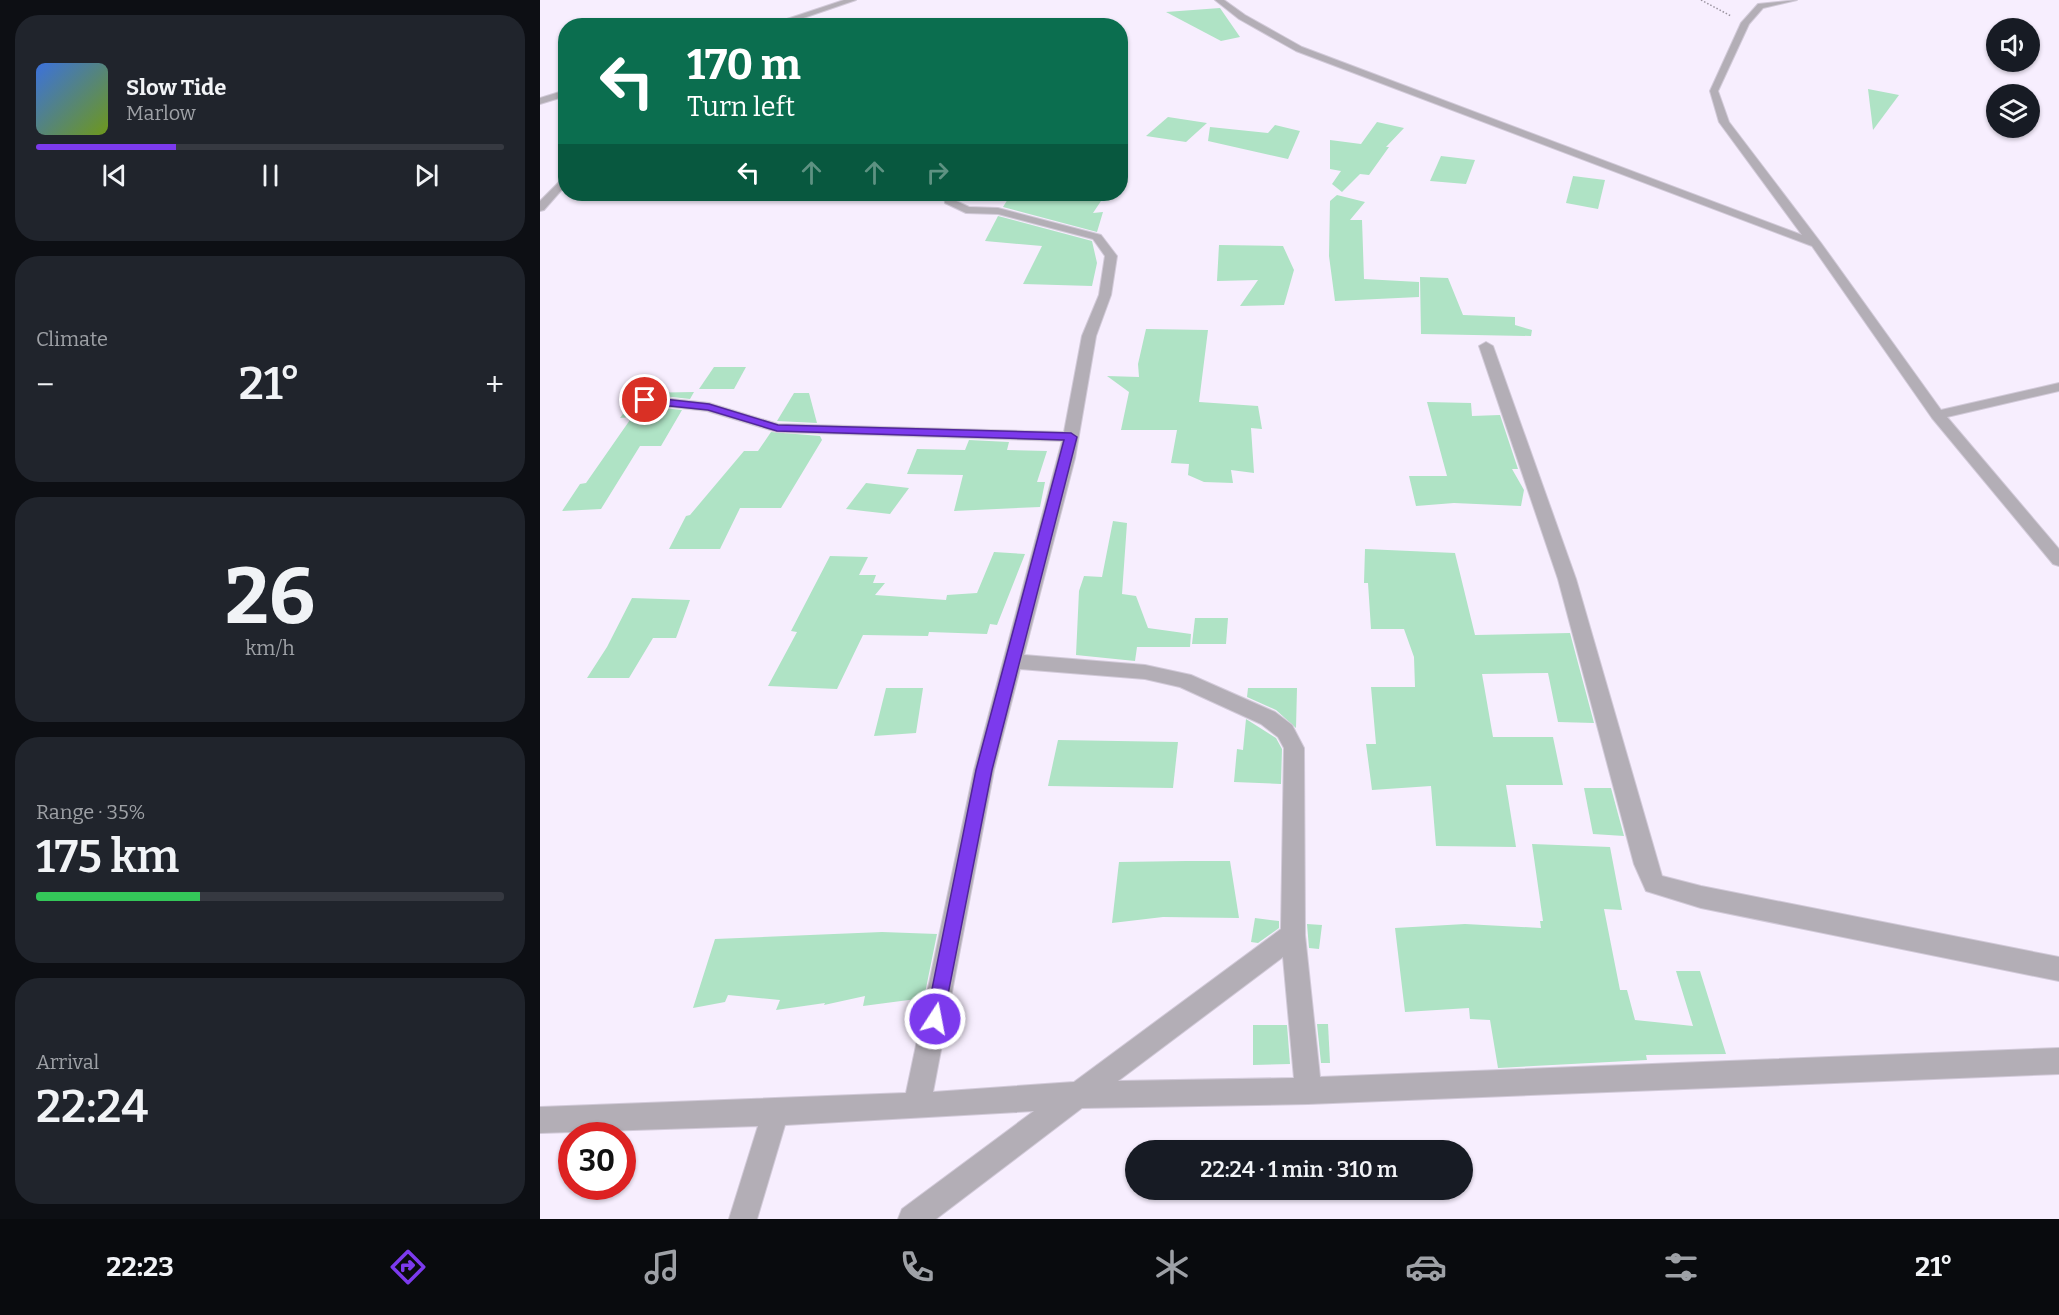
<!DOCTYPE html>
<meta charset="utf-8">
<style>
body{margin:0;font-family:Bitter,serif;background:#20242c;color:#f1f3f6;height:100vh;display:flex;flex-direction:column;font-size:22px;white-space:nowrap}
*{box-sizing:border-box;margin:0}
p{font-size:20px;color:#9ea1a6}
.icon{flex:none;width:33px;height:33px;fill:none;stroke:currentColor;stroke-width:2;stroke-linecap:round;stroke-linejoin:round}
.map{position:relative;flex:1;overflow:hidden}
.drawer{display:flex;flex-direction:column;gap:15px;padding:15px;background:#0d0f14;width:540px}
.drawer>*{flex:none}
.guide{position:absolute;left:18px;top:18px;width:570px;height:183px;border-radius:24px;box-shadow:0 2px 4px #0004;background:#0b6e4f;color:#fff;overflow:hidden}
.buttons{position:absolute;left:1446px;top:18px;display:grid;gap:12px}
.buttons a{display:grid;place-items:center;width:54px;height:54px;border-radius:50%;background:#171b24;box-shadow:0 2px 4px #0004;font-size:30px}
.speed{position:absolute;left:18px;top:1122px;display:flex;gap:12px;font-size:30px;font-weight:700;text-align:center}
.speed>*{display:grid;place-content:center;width:78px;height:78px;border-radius:50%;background:#171b24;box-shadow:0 2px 4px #0004;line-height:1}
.speed .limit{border:9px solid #d22;background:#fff;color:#111}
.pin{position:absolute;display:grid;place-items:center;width:51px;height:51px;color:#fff;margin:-26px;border:3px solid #fff;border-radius:50%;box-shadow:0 2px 6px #0007}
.me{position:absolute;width:66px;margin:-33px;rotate:11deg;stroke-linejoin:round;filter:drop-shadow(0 0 4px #0008)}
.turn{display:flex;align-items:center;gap:21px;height:126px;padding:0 30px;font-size:27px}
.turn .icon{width:78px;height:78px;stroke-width:2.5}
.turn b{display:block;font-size:42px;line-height:51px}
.lanes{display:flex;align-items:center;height:57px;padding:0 30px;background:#0003;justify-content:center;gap:30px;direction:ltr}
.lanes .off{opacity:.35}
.big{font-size:45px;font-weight:600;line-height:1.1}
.drawer .card{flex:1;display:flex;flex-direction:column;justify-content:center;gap:9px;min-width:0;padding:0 21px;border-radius:24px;background:#20242c}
.drawer .dial{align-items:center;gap:0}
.dial b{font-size:78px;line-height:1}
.song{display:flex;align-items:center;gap:18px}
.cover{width:72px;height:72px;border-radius:9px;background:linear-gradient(135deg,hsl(220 70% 55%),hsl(80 70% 35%))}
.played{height:6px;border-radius:3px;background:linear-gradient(90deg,#7c3aed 30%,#363941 30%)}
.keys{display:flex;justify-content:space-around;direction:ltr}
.heat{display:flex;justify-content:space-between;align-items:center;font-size:33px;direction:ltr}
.charge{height:9px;border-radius:4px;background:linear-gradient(90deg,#34c759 35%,#363941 0)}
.trip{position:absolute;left:585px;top:1140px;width:348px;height:60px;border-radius:30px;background:#171b24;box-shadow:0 2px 4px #0004;font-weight:600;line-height:60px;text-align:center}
.dock{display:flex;height:96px;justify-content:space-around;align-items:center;background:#090b0e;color:#9ea1a6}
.dock .icon{width:42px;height:42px}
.dock .on{color:#7c3aed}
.dock b{font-size:27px;color:#f1f3f6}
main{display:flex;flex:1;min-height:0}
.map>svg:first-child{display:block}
.building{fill:#afe3c5}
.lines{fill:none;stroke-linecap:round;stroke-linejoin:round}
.street-casing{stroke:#d2cad9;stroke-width:2}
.path{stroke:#9a939f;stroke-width:1.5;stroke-dasharray:1.5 2;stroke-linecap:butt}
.street{fill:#b3aeb6;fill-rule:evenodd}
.route{fill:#7c3aed;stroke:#51269a;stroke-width:1.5}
</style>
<main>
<section class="drawer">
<div class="card">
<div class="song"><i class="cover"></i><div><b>Slow Tide</b><p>Marlow</p></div></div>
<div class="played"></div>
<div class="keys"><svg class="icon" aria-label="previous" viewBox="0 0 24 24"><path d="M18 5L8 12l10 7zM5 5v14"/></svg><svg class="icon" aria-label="pause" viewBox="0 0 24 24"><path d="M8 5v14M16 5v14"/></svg><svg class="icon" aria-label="next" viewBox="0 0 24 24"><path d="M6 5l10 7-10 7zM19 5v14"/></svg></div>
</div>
<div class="card"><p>Climate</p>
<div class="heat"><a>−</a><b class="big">21°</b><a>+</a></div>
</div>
<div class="card dial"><b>26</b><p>km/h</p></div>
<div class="card"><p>Range · 35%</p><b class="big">175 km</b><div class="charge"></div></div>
<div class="card"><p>Arrival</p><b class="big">22:24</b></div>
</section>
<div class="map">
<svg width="1519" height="1219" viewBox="0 0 1519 1219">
<rect width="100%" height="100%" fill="#f7eefe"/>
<!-- building -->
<g class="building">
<path d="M680,8L700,37L681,41L626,12Z"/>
<path d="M1328,89L1359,95L1333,130Z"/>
<path d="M628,117L667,123L646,142L606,136Z"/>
<path d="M837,122L864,128L846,147H849L829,175L820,174L802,192L792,184L801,171L790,169V140L821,144Z"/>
<path d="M735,125L760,131L748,159L668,141L670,127L728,133Z"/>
<path d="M901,156L935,160L926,184L890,181Z"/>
<path d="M1033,176L1065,180L1058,209L1026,203Z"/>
<path d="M471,194L563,198L553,213L563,212L557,232L463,207Z"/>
<path d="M797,195L825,202L810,220H822L824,279L879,282V297L795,301L789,256L790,201Z"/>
<path d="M458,216L552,241L557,263L552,286L483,284L502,246L445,241Z"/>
<path d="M679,245L743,246L754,270L744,305L700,306L718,280L677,281Z"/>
<path d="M880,277L908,278L923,315L975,317V325L992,330L991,336L881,334Z"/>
<path d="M606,329L668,330L659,402L718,406L722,429L711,428L714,473L691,470L693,483L664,482L648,475L649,464L631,463L637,430H581L589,392L567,376L599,377L598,364Z"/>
<path d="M174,367H206L194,389H159Z"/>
<path d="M154,392L150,399L105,394L97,398V402L105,406L142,410L121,446H100L61,509L22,511L40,484L46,483L92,417L80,418L98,393Z"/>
<path d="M254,393H269L277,423L237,421Z"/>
<path d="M887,402L931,403L932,416L960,415L978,469H972L984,490L981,506L914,503L876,506L869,476H907Z"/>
<path d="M231,432L280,436L282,440L241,508H200L180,549H129L146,516L150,515L204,451H218Z"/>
<path d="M429,440L469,442L467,450L507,451L497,482H505L500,507L414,511L423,475L367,474L377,449L425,450Z"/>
<path d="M326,483L369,488L350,514L306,509Z"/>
<path d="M573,521L587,523L582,594L596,596L608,628L651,634L650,647H597L595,661L536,655L539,591L544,576L562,577Z"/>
<path d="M825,549L915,553L935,635L1030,633L1054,723L1018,722L1008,673L942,674L953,737H1013L1023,785H966L976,847L896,846L891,786L832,790L826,744H836L831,687H875L874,657L864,629H831L828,583H824Z"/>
<path d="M454,552L485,554L457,625L450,624L447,634L389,632L388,636L323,635L297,689L228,686L257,632L251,631L290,556L328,557L319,575H336L333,583H345L335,595L406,600L407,595L437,593Z"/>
<path d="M92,598L150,600L136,638H113L89,678H47L67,647Z"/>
<path d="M655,618H688L686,644H652Z"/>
<path d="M346,688H383L376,733L334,736Z"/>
<path d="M708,688H757L756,728L736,710L707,697Z"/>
<path d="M706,719L736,738L742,749L741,784L694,782L697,749L703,750Z"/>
<path d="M518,740L638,742L633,788L508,786Z"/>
<path d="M1044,788H1071L1084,836L1053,834Z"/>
<path d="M992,844L1070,847L1082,910L1064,909L1080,990H1087L1095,1020L1153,1026L1136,971H1160L1186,1054L1106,1055L1107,1060L958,1068L950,1020L930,1019L929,1008L865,1012L855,928L925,924L1001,928L1000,921H1003Z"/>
<path d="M646,861H690L699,918L623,917L572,923L579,862Z"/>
<path d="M715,918L739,921V928L718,943L711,942Z"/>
<path d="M767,924L782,925L779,949L769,948Z"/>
<path d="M342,932L397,934L384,998L323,1006L325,996L284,1005L285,1003L236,1010L240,1000L188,995L185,1002L153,1008L175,939Z"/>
<path d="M777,1024H788L790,1063H781Z"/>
<path d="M713,1025H747L750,1064L713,1065Z"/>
</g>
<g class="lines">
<!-- street casing -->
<g class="street-casing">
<g id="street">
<path d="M304,0H316L240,26H226Z"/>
<path d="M675,0H684L705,15L762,47L1262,235L1179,122L1170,91L1201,23L1218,4L1257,0L1223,8L1209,24L1178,91L1189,122L1281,243L1401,410L1519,383V391L1407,417L1519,549V566L1513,564L1392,418L1272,246L756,51L699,19Z"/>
<path d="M26,90V96L0,104V98Z"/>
<path d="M26,175V185L4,210L0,211V201Z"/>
<path d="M404,194H412L414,200L429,207L458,208L561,235L577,256L571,295L556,336L535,458L484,655L605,665L651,675L735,712L752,725L764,748L765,935L780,1077L1519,1048V1074L768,1104L542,1108L396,1219H358L362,1209L494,1111L245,1125L217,1219H189L218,1126L0,1133V1107L366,1093L434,770L522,441L237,432L167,411L105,404L98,400L105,396L169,403L238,424L524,432L542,336L559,295L565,256L553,239L458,214L426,213L405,203ZM480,669L605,679L640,687L721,724L738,737L744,748L741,929L534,1082L393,1092L454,770ZM743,957L754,1078L578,1081Z"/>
<path d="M946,342L953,346L1036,579L1122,876L1161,886L1519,957V981L1161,908L1106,891L1094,864L1018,579L939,346Z"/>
</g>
</g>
<!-- path -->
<path class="path" d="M1161,0L1191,16"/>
<!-- street -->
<use href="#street" class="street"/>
</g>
<!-- route -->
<path class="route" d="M105,397L169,404L238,425L531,433L537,437L452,770L402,1025L395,1028L388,1025L386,1019L436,770L524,440L237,431L168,410L101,403L99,400Z"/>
</svg>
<div class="buttons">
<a><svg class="icon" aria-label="sound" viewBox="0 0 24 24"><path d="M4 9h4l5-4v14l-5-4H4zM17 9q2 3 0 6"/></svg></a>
<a><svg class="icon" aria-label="layers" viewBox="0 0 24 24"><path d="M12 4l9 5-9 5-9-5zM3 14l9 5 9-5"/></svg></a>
</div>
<div class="speed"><div class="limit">30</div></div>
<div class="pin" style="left:105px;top:400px;background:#d93025"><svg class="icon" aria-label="arrive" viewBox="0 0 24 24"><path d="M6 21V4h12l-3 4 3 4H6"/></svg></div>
<svg class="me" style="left:395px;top:1019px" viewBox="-20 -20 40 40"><circle r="17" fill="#7c3aed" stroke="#fff" stroke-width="3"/><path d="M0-11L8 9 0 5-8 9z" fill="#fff"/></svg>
<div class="trip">22:24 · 1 min · 310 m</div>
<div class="guide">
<div class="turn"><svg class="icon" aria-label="left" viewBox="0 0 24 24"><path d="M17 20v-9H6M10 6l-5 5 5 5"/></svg><div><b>170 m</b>Turn left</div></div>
<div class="lanes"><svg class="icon" aria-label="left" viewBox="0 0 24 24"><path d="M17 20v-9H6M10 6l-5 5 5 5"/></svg><svg class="icon off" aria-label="ahead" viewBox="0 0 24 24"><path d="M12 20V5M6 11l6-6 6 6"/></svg><svg class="icon off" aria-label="ahead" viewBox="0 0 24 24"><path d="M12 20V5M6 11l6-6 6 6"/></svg><svg class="icon off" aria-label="right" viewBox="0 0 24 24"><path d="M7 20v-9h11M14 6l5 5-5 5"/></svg></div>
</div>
</div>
</main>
<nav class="dock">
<b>22:23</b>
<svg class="icon on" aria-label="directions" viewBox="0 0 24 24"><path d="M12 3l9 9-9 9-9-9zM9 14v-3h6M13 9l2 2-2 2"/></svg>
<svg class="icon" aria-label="music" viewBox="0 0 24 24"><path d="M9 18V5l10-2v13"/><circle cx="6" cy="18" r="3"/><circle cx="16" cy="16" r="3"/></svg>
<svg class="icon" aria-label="phone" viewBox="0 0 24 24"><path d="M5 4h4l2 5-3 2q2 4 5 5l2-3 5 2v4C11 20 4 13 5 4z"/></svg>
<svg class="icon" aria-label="climate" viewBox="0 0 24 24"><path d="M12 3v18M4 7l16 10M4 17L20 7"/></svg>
<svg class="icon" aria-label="car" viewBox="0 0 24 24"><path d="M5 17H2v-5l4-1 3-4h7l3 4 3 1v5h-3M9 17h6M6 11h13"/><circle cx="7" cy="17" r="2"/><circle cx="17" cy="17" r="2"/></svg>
<svg class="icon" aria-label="filters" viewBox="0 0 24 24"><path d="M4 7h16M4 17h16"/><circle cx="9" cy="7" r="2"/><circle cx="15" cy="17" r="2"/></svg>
<b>21°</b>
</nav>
